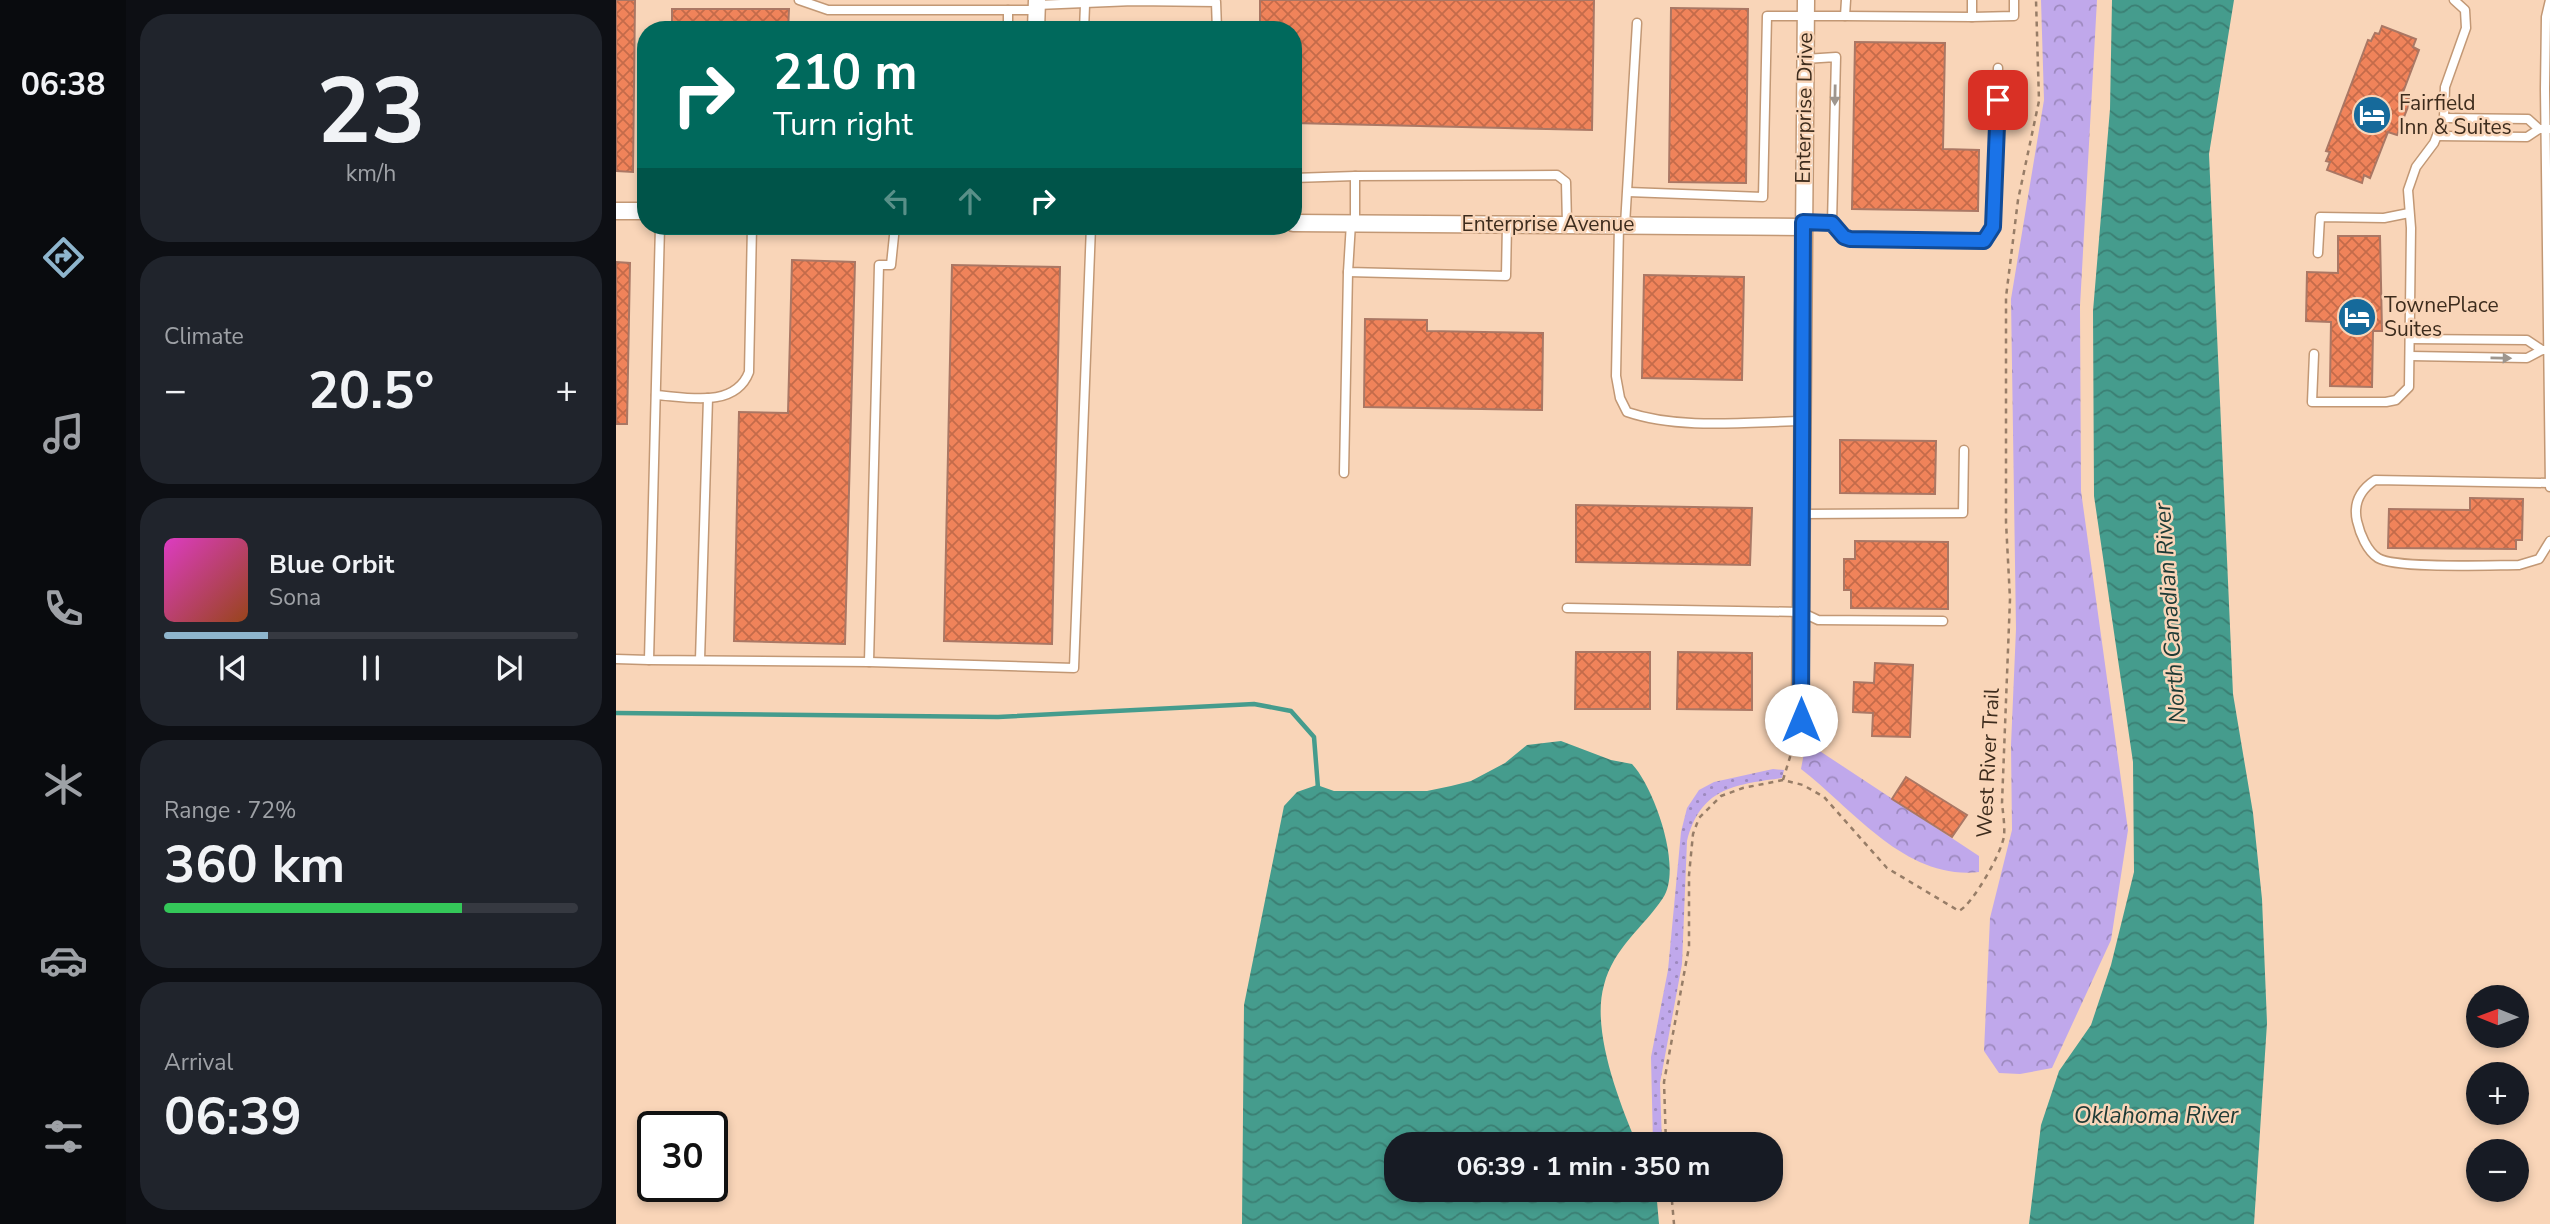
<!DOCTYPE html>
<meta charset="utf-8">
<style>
body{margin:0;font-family:"Nunito Sans",sans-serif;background:#20242c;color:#f1f3f6;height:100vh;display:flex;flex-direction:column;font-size:26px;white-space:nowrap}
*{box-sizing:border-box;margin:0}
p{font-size:23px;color:#9ea1a6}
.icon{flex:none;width:38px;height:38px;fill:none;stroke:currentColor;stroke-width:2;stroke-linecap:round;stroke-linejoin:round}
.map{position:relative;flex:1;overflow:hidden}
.sheet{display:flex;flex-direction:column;gap:14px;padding:14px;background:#0d0f14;width:490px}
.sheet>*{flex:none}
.top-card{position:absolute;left:21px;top:21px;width:665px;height:214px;border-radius:28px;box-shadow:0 4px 10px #0003;background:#00695c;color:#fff;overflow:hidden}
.needle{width:46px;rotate:271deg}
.buttons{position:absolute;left:1850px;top:985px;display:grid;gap:14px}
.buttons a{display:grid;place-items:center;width:63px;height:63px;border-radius:50%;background:#171b24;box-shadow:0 4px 10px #0003;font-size:35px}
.speed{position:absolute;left:21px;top:1111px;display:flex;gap:14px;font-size:35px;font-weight:700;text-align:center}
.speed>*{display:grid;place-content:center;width:91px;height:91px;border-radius:50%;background:#171b24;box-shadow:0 4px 10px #0003;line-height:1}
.speed .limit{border:4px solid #111;border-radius:10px;background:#fff;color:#111}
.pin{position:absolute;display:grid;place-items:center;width:60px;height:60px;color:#fff;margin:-30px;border-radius:14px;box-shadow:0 4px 10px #0006}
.me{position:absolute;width:77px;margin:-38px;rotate:0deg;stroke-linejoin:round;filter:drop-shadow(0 0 5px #0008)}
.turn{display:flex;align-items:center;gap:24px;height:147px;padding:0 21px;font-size:32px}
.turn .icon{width:91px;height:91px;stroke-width:2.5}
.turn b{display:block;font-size:49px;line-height:60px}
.lanes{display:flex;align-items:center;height:66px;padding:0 21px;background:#0003;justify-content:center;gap:35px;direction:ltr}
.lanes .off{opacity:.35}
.big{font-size:52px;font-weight:700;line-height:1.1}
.sheet .card{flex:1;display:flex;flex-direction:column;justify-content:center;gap:10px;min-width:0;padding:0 24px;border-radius:28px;background:#20242c}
.sheet .dial{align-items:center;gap:0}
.dial b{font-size:91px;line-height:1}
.song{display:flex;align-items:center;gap:21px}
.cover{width:84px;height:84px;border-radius:10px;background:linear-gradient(135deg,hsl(310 70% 55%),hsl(20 70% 35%))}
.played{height:7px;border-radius:4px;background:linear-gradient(90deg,#8eb5cd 25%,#363941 25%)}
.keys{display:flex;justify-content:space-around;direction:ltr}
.heat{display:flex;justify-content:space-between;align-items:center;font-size:38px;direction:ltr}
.charge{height:10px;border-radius:5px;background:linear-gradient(90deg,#34c759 72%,#363941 0)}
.trip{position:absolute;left:768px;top:1132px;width:399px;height:70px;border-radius:28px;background:#171b24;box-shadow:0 4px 10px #0003;font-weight:700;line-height:70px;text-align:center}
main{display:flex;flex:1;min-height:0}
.dock{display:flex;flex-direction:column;width:126px;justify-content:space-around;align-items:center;background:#090b0e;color:#9ea1a6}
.dock .icon{width:49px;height:49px}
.dock .selected{color:#8eb5cd}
.dock b{font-size:32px;color:#f1f3f6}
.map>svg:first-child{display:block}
.grass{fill:url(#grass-dots)}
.forest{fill:url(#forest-crowns)}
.water{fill:url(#water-waves)}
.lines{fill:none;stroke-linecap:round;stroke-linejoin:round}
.stream{stroke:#459c8d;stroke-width:4.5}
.building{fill:url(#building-cross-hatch);stroke:#aa7764;stroke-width:2}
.lane-casing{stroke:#c29875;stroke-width:11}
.street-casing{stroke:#c29875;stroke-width:19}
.path{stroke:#977d67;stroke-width:2.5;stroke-dasharray:5 5;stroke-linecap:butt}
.lane{stroke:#fff;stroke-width:8}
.street{stroke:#fff;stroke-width:16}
.oneway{fill:#9e968e}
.route-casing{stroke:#114b97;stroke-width:18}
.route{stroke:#1a73e8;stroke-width:12}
.labels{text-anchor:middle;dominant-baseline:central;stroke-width:5;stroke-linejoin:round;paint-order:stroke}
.poi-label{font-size:21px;fill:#3d2c1d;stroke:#f9d5b8;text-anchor:start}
.street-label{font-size:21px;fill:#3d2c1d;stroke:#f9d5b8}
.water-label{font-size:23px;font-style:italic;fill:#1e3a35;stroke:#f9d5b8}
</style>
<main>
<nav class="dock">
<b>06:38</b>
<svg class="icon selected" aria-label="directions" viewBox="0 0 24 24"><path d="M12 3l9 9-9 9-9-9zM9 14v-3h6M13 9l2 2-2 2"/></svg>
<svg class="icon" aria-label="music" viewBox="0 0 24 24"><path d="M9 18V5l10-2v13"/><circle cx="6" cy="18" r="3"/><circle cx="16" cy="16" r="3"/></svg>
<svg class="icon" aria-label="phone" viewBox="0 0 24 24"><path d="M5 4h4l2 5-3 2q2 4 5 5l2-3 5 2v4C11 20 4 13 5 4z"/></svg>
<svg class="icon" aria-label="climate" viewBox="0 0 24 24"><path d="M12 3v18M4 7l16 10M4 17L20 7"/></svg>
<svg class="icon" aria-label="car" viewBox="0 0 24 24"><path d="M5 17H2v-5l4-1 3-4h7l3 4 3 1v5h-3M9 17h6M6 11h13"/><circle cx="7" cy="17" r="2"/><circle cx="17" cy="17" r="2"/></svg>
<svg class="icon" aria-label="filters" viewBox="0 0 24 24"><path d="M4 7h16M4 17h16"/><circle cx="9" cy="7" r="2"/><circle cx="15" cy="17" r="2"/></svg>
</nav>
<section class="sheet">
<div class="card dial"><b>23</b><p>km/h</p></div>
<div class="card"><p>Climate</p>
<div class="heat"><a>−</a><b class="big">20.5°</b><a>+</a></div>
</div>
<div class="card">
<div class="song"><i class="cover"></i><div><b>Blue Orbit</b><p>Sona</p></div></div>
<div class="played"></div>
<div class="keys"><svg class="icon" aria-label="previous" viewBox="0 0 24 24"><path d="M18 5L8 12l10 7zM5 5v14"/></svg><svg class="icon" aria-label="pause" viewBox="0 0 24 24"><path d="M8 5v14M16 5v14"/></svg><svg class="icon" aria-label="next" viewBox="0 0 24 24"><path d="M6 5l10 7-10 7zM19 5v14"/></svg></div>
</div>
<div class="card"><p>Range · 72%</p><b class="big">360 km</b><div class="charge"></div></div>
<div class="card"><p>Arrival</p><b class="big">06:39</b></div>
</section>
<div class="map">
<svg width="1934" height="1224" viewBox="0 0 1934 1224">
<defs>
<pattern id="grass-dots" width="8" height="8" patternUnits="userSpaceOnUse" patternTransform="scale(1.75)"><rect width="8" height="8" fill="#c0a8eb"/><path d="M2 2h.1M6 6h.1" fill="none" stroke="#9d89be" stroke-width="1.8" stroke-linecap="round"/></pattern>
<pattern id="forest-crowns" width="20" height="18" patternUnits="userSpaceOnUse" patternTransform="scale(1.75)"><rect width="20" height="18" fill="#c0a8eb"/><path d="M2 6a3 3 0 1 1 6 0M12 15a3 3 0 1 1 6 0" fill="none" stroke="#9d89be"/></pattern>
<pattern id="water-waves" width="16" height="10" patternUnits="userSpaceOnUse" patternTransform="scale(1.75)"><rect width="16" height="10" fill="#459c8d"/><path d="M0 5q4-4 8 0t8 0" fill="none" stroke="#3b7f73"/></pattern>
<pattern id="building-cross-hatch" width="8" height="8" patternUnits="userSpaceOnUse" patternTransform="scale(1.75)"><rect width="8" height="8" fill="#f0835a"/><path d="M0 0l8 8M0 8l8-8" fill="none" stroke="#c46b4a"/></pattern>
</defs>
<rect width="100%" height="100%" fill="#f9d5b8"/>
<!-- grass -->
<path class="grass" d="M1157,769L1168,770L1166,778C1117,785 1085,788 1071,841L1066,964L1044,1083L1046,1144H1037L1035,1057L1052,970L1065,832L1071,808L1083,790L1098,782Z"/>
<!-- forest -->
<g class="forest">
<path d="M1425,0H1481L1464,306L1465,491L1512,830L1495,940L1436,1068L1404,1074L1383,1073L1368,1051L1374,918L1396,830L1395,745L1400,629L1395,299L1428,100Z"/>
<path d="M1190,742L1363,856V872C1289,880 1238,810 1185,769Z"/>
</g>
<!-- water -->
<g class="water">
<path d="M1496,0H1618L1593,154L1617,694L1637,813L1646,899L1651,1023L1638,1224H1413L1425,1125L1443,1071L1475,1025L1495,965L1518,872L1517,762L1478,496L1477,311L1494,109Z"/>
<path d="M945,741L995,760L1016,764C1038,787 1067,868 1047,898C1027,928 998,947 988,985C975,1030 1003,1102 1021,1144H780V1190H1040L1043,1224H626L628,1005L668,806L681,792L701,785L718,791H811L835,786L855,781L889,763L911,745Z"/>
</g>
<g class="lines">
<!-- stream -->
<path class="stream" d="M0,713L382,717L638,704L675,711L698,737L702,788"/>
</g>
<!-- building -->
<g class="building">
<path d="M0,0H19L17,172L0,171Z"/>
<path d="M644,0H978L976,130L677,123V30H644Z"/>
<path d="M1055,8L1132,9L1130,183L1053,182Z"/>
<path d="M56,9H173L172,30H56Z"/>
<path d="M1766,26L1800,39L1797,47L1803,50L1786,95L1795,99L1781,135L1772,132L1754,178L1748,175L1746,183L1711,170L1714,162L1710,161L1714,152L1710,151L1752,40L1755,41L1759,33L1763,34Z"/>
<path d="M1239,42L1329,43L1327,149L1363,150L1362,211L1236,209Z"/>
<path d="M1722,236H1764L1766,331H1757L1756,387L1714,386L1715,322L1690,321L1691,272L1722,273Z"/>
<path d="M176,260L239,262L229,644L118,641L123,412L172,413Z"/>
<path d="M0,262L14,263L11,424H0Z"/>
<path d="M336,265L444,267L436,644L328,641Z"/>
<path d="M1028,275L1128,277L1126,380L1026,378Z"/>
<path d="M749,319L811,320V331L927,333L926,410L748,407Z"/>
<path d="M1224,440L1320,441L1319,494L1224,493Z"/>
<path d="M1854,498L1907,499L1906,540H1900V549L1772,548L1773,509L1854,510Z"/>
<path d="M960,505L1136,508L1134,565L960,562Z"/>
<path d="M1239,541L1332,542V609L1235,608V590H1228V559H1239Z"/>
<path d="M960,652H1034V709H959Z"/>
<path d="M1062,652L1136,653V710L1061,709Z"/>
<path d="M1259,663L1297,665L1294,737L1256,736L1257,713L1237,712L1238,682L1258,683Z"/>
<path d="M1290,777L1351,815L1336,837L1276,799Z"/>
</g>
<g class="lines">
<!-- lane casing -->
<g class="lane-casing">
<g id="lane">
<path d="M183,0L212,10H420"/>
<path d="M1934,0L1930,17L1929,89L1934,487"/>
<path d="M421,5L517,1L600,2L601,30"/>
<path d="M1229,16L1356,17V0"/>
<path d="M1356,17L1398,16V0"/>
<path d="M392,30V10"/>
<path d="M468,30L469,5"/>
<path d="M1189,59L1220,57L1216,223L1228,237L1234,239L1363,242L1375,234L1382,68"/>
<path d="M1828,118L1912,119L1923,129"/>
<path d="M1821,136L1911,137L1923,129H1934"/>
<path d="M677,178L739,176"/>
<path d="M1012,192L1147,197L1151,16H1229L1230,0"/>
<path d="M1187,222L1216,223"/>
<path d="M735,223L732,272L890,276L891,224"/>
<path d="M739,223V176L941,175L950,182L951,224"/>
<path d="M1003,225L1000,376L1004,398L1011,412C1064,430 1130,422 1186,421"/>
<path d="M1009,225L1021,23"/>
<path d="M44,226L33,660L253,662L263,265H275L279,226"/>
<path d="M1702,253L1704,217L1768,218L1793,213"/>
<path d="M1794,339L1911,340L1926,350"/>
<path d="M1698,354L1696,402H1770L1780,400L1793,387L1795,228L1792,190L1800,167L1818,143L1828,118L1829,87L1850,28L1849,10L1838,0"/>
<path d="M1794,356L1911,358L1926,350H1934"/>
<path d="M40,395C70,397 119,409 133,372L136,226"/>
<path d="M728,473L732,272"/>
<path d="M1933,483L1759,480C1744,490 1737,503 1741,521C1744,534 1751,551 1762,558C1780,569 1877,565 1903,565L1923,559L1934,541"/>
<path d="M1185,514L1347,513L1348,450"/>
<path d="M951,608L1185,612L1202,620L1327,621"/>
<path d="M0,659L33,660"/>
<path d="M84,660L92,398"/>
<path d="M253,662L458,668L475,226"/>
</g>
</g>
<!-- street casing -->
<g class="street-casing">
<g id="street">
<path d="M420,30L421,0"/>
<path d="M0,211H30"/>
<path d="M677,223L1187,227"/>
<path d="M1184,720L1190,0"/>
</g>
</g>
<!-- path -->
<g class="path">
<path d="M1167,780L1181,734"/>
<path d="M1050,1144L1048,1082L1073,947V875L1077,834L1083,818L1105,796L1127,788L1167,780L1187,785L1208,797L1271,868L1343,911C1357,904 1386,852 1388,836C1389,826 1387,813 1386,803L1394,599L1390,522V297L1402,200L1423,101L1420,0"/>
<path d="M1055,1190L1058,1224"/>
</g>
<!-- lane -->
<use href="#lane" class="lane"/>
<!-- street -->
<use href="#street" class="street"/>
</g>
<!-- one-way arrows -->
<defs><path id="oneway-solid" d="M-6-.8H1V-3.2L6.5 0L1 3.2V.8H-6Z" transform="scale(1.75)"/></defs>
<g class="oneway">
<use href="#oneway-solid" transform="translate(1219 95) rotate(91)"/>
<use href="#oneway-solid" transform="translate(1885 358) rotate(1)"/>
</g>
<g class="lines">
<!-- route casing -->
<g class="route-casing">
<path id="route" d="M1185,720L1187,222L1216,223L1228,237L1234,239L1368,241L1377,227L1382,100"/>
</g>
<!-- route -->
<use href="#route" class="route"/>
</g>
<!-- icons -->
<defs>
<g id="hotel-disc" transform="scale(2.0125)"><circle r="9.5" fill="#166a9b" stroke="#f9d5b8"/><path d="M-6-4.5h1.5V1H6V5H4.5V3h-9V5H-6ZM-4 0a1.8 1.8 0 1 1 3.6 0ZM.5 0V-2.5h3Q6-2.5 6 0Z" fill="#fff"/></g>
</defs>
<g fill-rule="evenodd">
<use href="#hotel-disc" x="1756" y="115"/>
<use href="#hotel-disc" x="1741" y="317"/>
</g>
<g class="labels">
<!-- poi labels -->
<g class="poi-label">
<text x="1783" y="103">Fairfield<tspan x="1783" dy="24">Inn &amp; Suites</tspan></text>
<text x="1768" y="305">TownePlace<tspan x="1768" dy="24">Suites</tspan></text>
</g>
<!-- street labels -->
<g class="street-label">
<text transform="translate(1188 108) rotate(-89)">Enterprise Drive</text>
<text x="932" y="224">Enterprise Avenue</text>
<text transform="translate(1372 763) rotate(-87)">West River Trail</text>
</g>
<!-- water labels -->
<g class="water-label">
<text transform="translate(1554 613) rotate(-94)">North Canadian River</text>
<text x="1540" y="1115">Oklahoma River</text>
</g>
</g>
</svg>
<div class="buttons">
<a><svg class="needle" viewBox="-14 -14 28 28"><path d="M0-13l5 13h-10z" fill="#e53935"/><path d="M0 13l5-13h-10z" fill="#9ea1a6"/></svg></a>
<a>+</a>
<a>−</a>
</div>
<div class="speed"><div class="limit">30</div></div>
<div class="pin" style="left:1382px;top:100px;background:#d93025"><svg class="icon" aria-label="arrive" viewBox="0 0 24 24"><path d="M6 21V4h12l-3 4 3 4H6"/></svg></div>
<svg class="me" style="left:1185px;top:720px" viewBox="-20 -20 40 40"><circle r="19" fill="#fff"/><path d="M0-13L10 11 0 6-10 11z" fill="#1a73e8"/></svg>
<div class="trip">06:39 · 1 min · 350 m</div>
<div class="top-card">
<div class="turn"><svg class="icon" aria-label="right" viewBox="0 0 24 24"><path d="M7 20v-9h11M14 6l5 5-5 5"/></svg><div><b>210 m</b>Turn right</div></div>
<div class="lanes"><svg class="icon off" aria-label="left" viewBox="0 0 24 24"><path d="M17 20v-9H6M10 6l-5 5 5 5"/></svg><svg class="icon off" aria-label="ahead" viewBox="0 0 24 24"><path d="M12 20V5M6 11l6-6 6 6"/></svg><svg class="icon" aria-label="right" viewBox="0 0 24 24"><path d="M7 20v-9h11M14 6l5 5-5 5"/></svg></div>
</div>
</div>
</main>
